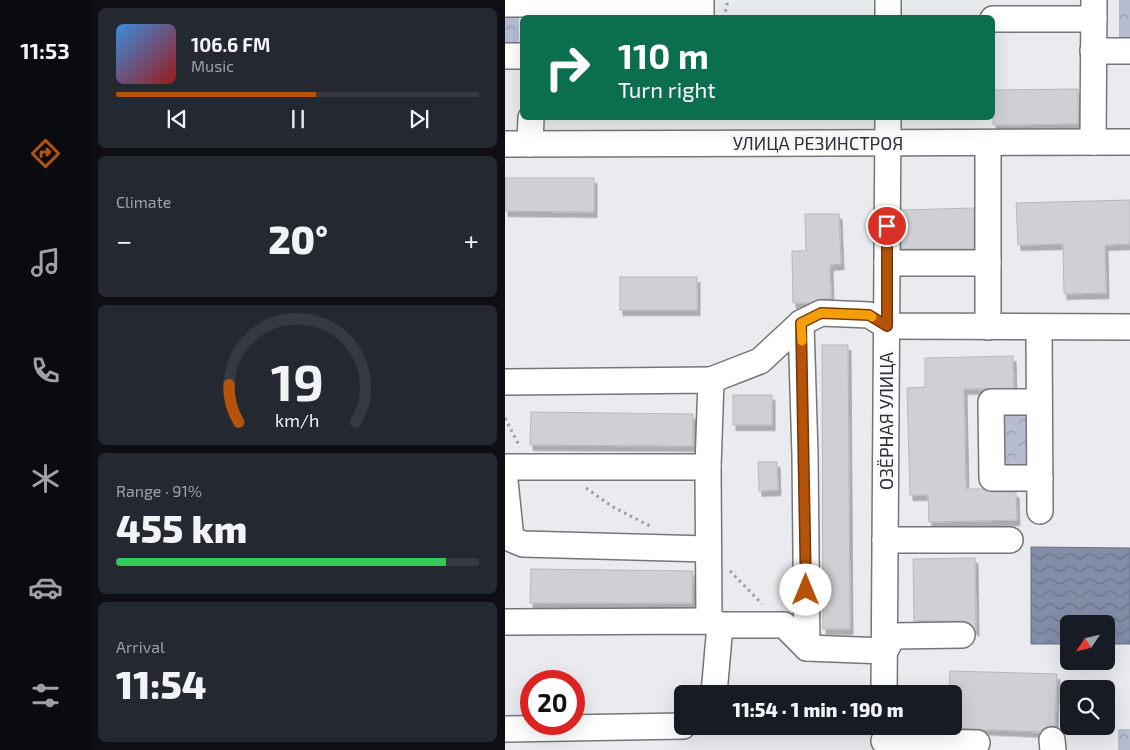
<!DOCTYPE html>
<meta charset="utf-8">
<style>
body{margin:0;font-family:"Exo 2",sans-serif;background:#242831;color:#f1f3f6;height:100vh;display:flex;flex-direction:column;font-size:19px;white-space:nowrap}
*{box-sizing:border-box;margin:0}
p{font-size:16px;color:#9ea1a6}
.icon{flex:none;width:28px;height:28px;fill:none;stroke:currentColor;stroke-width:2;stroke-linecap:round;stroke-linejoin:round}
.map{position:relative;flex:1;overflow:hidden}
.panel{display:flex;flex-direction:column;gap:8px;padding:8px;background:#0d0f14;width:415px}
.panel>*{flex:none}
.banner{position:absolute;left:15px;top:15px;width:475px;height:105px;border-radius:8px;box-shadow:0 5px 20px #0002;background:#0b6e4f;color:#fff;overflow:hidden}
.needle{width:32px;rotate:235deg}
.fabs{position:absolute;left:555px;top:615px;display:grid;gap:10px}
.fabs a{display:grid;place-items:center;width:55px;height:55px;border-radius:8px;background:#171b24;box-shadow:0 5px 20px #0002;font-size:25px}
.speed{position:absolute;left:15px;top:670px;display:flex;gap:10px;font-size:25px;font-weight:700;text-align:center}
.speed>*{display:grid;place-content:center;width:65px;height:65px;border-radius:50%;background:#171b24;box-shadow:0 5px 20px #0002;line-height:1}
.speed .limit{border:8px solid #d22;background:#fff;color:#111}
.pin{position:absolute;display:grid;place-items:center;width:42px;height:42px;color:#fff;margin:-21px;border:2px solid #fff;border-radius:50%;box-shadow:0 1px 5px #0007}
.me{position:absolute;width:55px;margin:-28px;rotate:0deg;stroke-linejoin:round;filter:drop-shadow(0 0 4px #0008)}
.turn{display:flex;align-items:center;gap:18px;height:105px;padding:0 15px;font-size:22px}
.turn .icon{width:65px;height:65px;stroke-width:2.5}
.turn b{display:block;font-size:35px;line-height:42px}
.big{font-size:38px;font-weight:800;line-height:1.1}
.panel .widget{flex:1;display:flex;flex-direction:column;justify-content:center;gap:8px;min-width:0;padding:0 18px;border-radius:8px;background:#242831}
.panel .dial{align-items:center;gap:0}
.dial svg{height:130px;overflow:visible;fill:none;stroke:#363941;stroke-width:7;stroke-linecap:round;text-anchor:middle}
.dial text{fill:#f1f3f6;stroke:none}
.song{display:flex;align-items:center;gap:15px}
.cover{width:60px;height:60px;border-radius:8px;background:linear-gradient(135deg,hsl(210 70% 55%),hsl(0 70% 35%))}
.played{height:5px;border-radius:2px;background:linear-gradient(90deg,#b45309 55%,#363941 55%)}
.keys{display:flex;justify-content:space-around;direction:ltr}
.heat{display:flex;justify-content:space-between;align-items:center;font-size:28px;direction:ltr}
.charge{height:8px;border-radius:4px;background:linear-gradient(90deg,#34c759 91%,#363941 0)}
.trip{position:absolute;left:169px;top:685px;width:288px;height:50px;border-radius:8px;background:#171b24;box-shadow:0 5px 20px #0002;font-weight:800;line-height:50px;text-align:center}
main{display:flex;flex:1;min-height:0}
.tab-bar{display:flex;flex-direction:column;width:90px;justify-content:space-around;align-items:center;background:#090b0e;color:#9ea1a6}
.tab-bar .icon{width:35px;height:35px}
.tab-bar .selected{color:#b45309}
.tab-bar b{font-size:22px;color:#f1f3f6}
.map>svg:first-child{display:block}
.park{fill:url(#park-crowns)}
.water{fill:url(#water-waves);stroke:#6a7184}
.building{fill:#cfd0d4;stroke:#b7b9bc;filter:url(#shadow)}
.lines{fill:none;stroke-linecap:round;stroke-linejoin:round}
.minor-casing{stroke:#747679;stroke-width:28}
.path{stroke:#9c9da0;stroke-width:3;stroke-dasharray:2.5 4;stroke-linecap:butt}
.minor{stroke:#fff;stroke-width:25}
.route-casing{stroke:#753606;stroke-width:12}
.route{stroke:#b45309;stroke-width:9}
.slow{stroke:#f59e0b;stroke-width:9}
.labels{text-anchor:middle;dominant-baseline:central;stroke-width:5;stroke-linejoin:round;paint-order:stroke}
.street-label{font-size:18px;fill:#2f3031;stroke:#f7f9fd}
</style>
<main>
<nav class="tab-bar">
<b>11:53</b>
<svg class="icon selected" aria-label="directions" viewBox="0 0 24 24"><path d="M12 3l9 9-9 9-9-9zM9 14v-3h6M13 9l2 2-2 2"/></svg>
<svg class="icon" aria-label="music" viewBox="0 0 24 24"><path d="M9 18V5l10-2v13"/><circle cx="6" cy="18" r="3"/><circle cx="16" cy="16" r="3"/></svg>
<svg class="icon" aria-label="phone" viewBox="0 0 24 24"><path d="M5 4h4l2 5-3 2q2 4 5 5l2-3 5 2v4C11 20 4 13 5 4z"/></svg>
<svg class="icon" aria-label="climate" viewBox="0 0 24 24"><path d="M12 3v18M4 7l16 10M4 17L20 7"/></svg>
<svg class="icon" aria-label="car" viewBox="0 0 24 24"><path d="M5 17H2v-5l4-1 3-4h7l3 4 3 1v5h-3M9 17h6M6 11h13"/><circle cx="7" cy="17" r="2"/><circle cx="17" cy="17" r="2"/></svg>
<svg class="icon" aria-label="filters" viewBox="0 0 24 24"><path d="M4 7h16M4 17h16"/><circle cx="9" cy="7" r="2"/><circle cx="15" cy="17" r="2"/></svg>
</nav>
<section class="panel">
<div class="widget">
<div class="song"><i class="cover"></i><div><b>106.6 FM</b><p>Music</p></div></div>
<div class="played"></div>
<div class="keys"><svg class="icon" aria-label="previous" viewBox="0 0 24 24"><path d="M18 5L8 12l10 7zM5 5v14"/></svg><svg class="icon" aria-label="pause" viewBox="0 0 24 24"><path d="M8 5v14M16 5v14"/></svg><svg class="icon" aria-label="next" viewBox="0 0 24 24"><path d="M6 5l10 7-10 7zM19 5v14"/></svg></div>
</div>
<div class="widget"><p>Climate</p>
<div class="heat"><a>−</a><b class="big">20°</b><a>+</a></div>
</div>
<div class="widget dial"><svg viewBox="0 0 100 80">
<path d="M14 69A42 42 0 1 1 86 69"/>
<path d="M14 69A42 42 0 0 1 8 46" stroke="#b45309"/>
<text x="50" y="56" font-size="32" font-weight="700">19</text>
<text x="50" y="72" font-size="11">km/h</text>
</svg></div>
<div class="widget"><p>Range · 91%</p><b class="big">455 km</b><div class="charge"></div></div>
<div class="widget"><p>Arrival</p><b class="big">11:54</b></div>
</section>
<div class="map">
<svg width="625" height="750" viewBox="0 0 625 750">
<defs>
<pattern id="park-crowns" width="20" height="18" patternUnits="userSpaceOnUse" patternTransform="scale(1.25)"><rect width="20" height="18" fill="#b7bdd0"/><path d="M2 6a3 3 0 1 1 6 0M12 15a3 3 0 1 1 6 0" fill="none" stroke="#959aa9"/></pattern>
<pattern id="water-waves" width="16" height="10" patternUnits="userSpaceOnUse" patternTransform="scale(1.25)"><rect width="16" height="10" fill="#838da8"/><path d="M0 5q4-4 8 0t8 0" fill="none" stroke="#6c7489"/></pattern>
<filter id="shadow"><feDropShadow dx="3" dy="5.5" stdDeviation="0" flood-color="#0004"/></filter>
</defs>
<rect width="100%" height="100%" fill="#eaebef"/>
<!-- park -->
<g class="park">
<rect x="614" y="0" width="11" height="37"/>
<rect x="0" y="13" width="14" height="35"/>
<rect x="37" y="14" width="141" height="4"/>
<path d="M522,409L523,468L489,469L487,410Z"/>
<rect x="613" y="729" width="12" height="21"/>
</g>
<!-- water -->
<path class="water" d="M526,547L625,548V644H601V624H564V644H526Z"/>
<!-- building -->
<g class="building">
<path d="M573,89V124L488,125V90Z"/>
<path d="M0,178H89V212L0,211Z"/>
<path d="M625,200V244L600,245L601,293L559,294L558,244L513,245L511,203Z"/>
<path d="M469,208V249H396L397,210Z"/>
<path d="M300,214H334L336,264L325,265L326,299H316L305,303H288L287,251H301Z"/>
<rect x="115" y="277" width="77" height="33"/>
<path d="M317,345H343L345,629H318Z"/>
<path d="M508,356L509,388L459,389L461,489H478L487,492H511L512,520L424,522L423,495H405L402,388L420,387V358Z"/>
<rect x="228" y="395" width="39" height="30"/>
<path d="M26,412L188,414V446L25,445Z"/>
<path d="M253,462H272L273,490L254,491Z"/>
<path d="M470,558L471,631L464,623L457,621H409L408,559Z"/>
<path d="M26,569L188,571L187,603H25Z"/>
<path d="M445,671L552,674L550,726H545L539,728L535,732L448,728V694H444Z"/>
</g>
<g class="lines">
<!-- minor casing -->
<g class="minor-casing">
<g id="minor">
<path d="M0,4L196,3V18"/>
<path d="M383,18V0"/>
<path d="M488,19H589"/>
<path d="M588,51H625"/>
<path d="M0,56H18"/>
<path d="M588,142L589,0"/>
<path d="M0,144L625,142"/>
<path d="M25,144L26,118"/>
<path d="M382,263H483"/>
<path d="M483,327V143"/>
<path d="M534,327L535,511"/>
<path d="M206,380L255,361L296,323"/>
<path d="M0,382L206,380L203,467L204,621"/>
<path d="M534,402H486L487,478H535"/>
<path d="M0,467H203"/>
<path d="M0,481L6,539L18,544L202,549"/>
<path d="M380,540H505"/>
<path d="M0,622L204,621L215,625L209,694"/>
<path d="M215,625H279L302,648L380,651L388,636L457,635"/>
<path d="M302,648L300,455L296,323L316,313L364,315L382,326L625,327"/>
<path d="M379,694L383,118"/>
<path d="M0,729L178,726"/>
<path d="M547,740L548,750"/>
<path d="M379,741L472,743"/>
</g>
</g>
<!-- path -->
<g class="path">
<path d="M219,18L223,0"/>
<path d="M0,418L15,447"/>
<path d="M81,488L108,507L147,527"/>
<path d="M225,571L257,604"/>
</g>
<!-- minor -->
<use href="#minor" class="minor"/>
</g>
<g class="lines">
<!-- route casing -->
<g class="route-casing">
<path id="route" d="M301,590L296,323L316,313L364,315L382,326V226"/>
</g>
<!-- route -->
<use href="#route" class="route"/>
<!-- slow -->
<path class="slow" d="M297,341L296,323L316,313L364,315L367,317"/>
</g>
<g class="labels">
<!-- street labels -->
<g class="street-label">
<text x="313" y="143">УЛИЦА РЕЗИНСТРОЯ</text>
<text transform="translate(381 421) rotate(-90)">ОЗЁРНАЯ УЛИЦА</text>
</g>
</g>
</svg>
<div class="fabs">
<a><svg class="needle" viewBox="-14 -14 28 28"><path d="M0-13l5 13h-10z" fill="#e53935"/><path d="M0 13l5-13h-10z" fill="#9ea1a6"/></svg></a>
<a><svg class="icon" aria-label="search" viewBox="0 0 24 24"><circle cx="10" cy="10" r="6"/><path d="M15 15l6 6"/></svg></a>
</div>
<div class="speed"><div class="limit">20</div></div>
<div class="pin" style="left:382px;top:226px;background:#d93025"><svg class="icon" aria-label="arrive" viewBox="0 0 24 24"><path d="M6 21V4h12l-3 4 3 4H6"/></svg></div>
<svg class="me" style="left:301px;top:590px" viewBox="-20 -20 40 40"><circle r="19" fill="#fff"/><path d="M0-13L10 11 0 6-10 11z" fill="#b45309"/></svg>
<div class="trip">11:54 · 1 min · 190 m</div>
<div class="banner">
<div class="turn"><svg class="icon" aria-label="right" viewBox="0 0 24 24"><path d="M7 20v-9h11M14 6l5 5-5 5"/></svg><div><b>110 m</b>Turn right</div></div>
</div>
</div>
</main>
